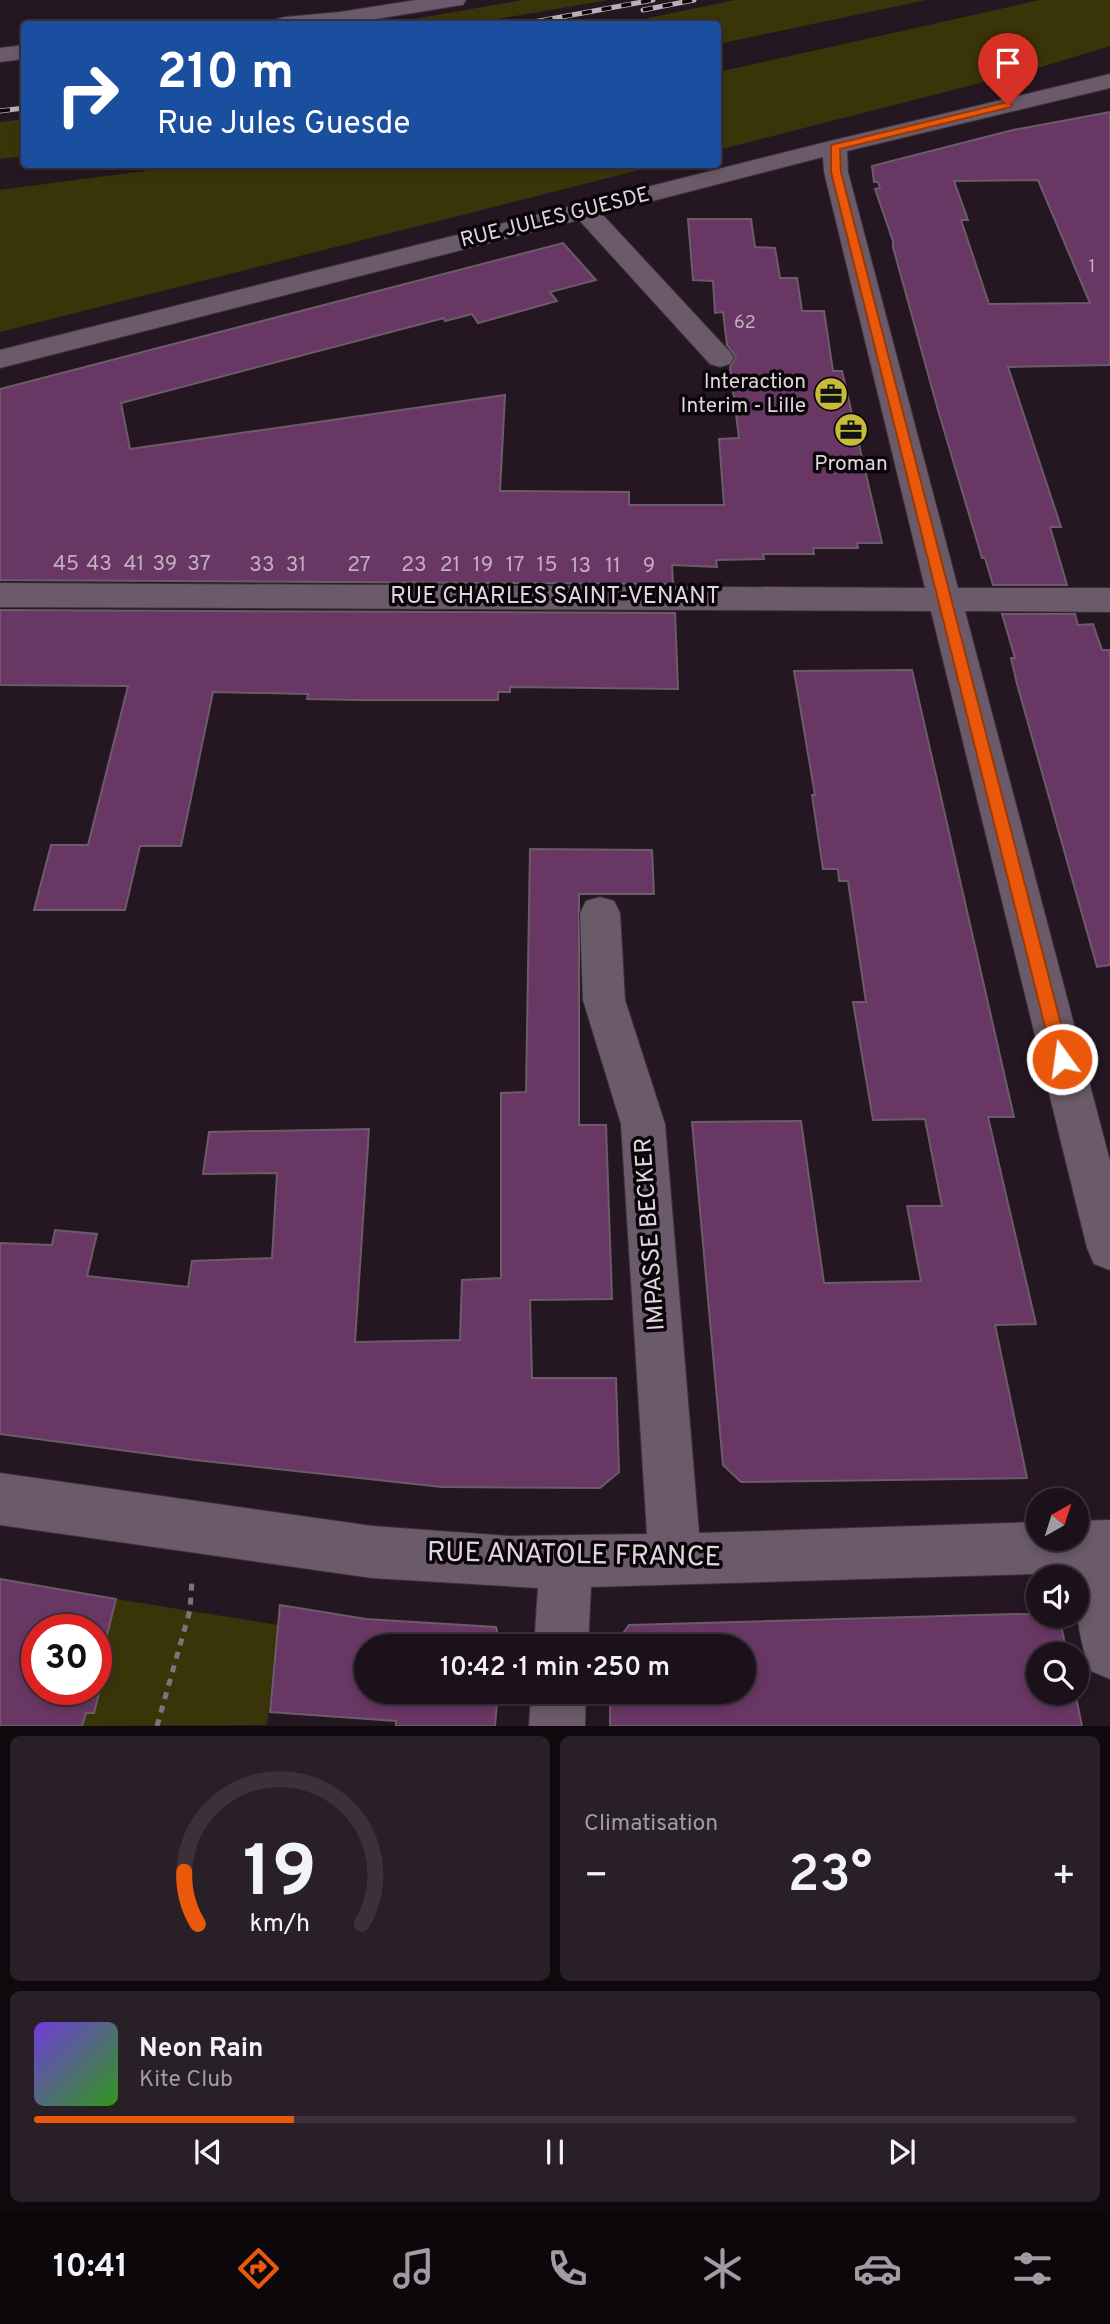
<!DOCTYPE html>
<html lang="fr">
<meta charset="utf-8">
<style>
body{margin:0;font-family:Overpass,sans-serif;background:#291f27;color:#f1f3f6;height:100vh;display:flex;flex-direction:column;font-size:26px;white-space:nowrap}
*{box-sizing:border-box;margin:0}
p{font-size:23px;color:#a09da2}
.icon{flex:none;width:38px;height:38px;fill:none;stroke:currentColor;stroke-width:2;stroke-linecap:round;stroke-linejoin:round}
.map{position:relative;height:1726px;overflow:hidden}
.panel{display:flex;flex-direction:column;gap:10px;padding:10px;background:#0f090e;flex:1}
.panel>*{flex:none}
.banner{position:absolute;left:21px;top:21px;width:700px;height:147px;border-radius:7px;box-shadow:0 4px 10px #0003,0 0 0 2px #3a3139;background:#1a4fa0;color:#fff;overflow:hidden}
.needle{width:46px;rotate:39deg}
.tools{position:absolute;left:1026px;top:1488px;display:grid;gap:14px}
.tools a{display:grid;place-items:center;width:63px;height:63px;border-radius:50%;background:#1c111a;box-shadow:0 4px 10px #0003,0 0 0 2px #3a3139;font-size:35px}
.speed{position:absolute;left:21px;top:1614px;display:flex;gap:14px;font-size:35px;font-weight:700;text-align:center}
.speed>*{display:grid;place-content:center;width:91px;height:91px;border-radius:50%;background:#1c111a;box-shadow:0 4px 10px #0003,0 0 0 2px #3a3139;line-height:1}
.speed .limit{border:10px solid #d22;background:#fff;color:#111}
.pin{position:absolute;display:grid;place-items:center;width:60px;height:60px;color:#fff;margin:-72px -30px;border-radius:50% 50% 50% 0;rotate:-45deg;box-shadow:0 0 7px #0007}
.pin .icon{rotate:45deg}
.me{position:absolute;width:77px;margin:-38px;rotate:346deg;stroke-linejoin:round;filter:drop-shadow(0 0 5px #0008)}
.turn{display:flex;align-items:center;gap:24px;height:147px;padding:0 21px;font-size:32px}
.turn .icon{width:91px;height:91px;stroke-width:2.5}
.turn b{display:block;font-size:49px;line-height:60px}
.big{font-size:52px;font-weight:600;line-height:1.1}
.panel .card{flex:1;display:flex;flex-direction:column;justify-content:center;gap:10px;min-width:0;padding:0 24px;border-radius:10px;background:#291f27}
.panel .dial{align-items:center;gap:0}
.dial svg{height:182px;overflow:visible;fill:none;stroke:#3a3139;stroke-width:7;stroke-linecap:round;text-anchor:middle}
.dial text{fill:#f1f3f6;stroke:none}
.song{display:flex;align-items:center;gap:21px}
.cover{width:84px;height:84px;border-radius:10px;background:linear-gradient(135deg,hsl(260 70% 55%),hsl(110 70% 35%))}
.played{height:7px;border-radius:4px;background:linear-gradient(90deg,#ea580c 25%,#3a3139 25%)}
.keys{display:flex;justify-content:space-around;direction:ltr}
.heat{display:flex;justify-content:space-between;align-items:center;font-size:38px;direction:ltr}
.panel .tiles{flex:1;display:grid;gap:10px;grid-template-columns:1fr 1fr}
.card:last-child{grid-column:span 2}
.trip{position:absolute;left:354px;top:1634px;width:402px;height:70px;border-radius:35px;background:#1c111a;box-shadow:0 4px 10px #0003,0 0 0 2px #3a3139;font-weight:600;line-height:70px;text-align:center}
.menu{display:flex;height:112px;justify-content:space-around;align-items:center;background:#0b070a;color:#a09da2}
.menu .icon{width:49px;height:49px}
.menu .current{color:#ea580c}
.menu b{font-size:32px;color:#f1f3f6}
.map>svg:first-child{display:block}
.green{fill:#3a3509}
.building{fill:#693763;stroke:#6c5b69;stroke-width:2;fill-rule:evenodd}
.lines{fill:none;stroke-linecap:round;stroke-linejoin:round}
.minor-casing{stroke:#3b313a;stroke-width:2}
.path{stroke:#7e727b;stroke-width:5;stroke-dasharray:7 7;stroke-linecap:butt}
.minor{fill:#6b5a69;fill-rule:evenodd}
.rail-casing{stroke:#bbb0b8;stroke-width:5}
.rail{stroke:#0a0509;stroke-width:3.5;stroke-dasharray:10;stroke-linecap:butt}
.route{fill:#ea580c;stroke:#983908;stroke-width:2}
.labels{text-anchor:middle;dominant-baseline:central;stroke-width:7;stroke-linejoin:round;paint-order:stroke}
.far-number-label{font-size:18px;fill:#c2aebe}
.far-street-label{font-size:21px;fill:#dfd5dd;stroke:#0a0509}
.far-poi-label{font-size:21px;fill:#dfd5dd;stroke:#0a0509;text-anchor:end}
.number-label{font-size:21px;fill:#c2aebe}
.street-label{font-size:24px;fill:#dfd5dd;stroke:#0a0509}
.near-street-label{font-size:28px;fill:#dfd5dd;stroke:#0a0509}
</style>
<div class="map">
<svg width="1110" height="1726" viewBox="0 0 1110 1726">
<rect width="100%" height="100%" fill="#251722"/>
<!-- green -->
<g class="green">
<path d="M523,0H608L468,24H385Z"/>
<path d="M735,0H926L718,44V24H620Z"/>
<path d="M1040,0H1110V46L1031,70L718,150V72Z"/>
<path d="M24,119V156L0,159V122Z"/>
<path d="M189,165V164L659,165L0,332V190Z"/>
<path d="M116,1599L278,1625L267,1725L82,1726L86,1713H94L103,1677L97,1675Z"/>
</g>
<!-- building -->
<g class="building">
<path d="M1110,112V365L1008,367L1061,527H1050L1067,585H993L985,558H982L938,410L893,247V241L875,189L880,188L878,182H874L872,166L1013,130ZM1038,180L1090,303L989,304L961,220H968L954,181Z"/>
<path d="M688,219H751L755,247L775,248L780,278H797L802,311H824L833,371H842L882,543H857L858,548H813L814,554H763L764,559L716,560L717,567L672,565L673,584L0,580V389L563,243L596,280L550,292L557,301L478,323L472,314L445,321L444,318L121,403L130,449L505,395L500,491L629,492V505H724L719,439L739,438L730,367L736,357L727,345L723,312L715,313L713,281L693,280Z"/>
<path d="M0,610L675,613L678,689L510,687V692H498V700H358L307,699L308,694L213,692L181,846H140L125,910H34L51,845H88L128,686L0,685Z"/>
<path d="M1002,614H1075L1078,625L1093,624L1102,650H1110V965L1097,967L1017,684L1011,658H1015Z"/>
<path d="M912,670L1014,1117H988L1036,1324L995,1325L1027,1478L741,1482L723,1465L692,1122L801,1121L824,1283L921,1281L907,1206H942L925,1119L873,1120L853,1002H866L848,881H839L838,869H823L812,795H815L794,671Z"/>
<path d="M530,849L652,850L654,894H579V1125H606L612,1299L530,1300L532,1378H616L619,1472L600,1488L442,1487L195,1460L0,1434V1243L52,1245L55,1230L97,1234L87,1276L188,1287L192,1261L272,1258L277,1173L203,1174L209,1132L369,1129L355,1342L460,1340L462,1280L501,1278V1093L526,1092Z"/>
<path d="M0,1579L116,1599L97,1675L103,1677L94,1713H86L82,1726H0ZM37,1629H96V1689H37Z"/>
<path d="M280,1605L366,1619L496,1627L501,1647H366V1692H498L495,1726H396V1721L270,1712Z"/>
<path d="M1014,1614L1059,1615L1067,1654H1038V1692H1075L1082,1726H610V1692H744V1647H613L629,1625Z"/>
</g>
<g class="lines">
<!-- minor casing -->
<g class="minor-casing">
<g id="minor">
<path d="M416,0H466L463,5L455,6L346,24H274L277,19L285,17L340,12Z"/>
<path d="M24,45V59L0,62V48Z"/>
<path d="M1110,74V88L847,151L848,172L958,588H1110V612L965,611L1110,1161V1270L1094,1264L1087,1248L931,611L0,607V583L925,588L824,172L823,157L602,214L730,352L734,358L730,364L720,367L710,364L579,220L0,368V350L826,142Z"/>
<path d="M600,897L614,901L620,913L625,1000L665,1124L699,1533L1038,1522V1538H1076V1521L1110,1520V1679L1091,1671C1078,1639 1076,1611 1076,1577H1068L1067,1573L591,1587L588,1647H534L538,1588L372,1578L0,1525V1473L372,1526L509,1536L647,1534L621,1124L583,1000L580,913L586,901Z"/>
<path d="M531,1692H586L585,1726H529Z"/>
</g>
</g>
<!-- path -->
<path class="path" d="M157,1726L190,1610L192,1580"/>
<!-- minor -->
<use href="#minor" class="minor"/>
<!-- rail casing -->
<g class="rail-casing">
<g id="rail">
<path d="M643,10L694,0"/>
<path d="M523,24L653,0"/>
<path d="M0,111L24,108"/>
</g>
</g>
<!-- rail -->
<use href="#rail" class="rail"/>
</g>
<!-- route -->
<path class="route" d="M1008,102L1012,105L1011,107L840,149L841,172L1070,1059L1068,1064L1062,1066L1055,1064L1053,1059L831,172V145Z"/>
<!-- icons -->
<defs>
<g id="office-disc" transform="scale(1.75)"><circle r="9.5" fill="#c8bb3b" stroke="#0a0509"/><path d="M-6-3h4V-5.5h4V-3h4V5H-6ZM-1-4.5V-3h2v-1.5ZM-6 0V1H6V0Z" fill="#111"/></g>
</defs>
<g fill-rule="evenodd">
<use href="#office-disc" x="831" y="394"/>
<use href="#office-disc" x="851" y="430"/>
</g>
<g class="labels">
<!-- far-number labels -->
<g class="far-number-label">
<text x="1092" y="267">1</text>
<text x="745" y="323">62</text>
</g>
<!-- far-street labels -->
<g class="far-street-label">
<text transform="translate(555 218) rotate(-14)">RUE JULES GUESDE</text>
</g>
<!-- far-poi labels -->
<g class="far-poi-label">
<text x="806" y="382">Interaction<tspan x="806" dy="24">Interim - Lille</tspan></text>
<text x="851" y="464" text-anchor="middle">Proman</text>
</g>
<!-- number labels -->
<g class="number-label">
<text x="66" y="564">45</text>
<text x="99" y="564">43</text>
<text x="134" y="564">41</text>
<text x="165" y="564">39</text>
<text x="199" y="564">37</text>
<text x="262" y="565">33</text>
<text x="296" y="565">31</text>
<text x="359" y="565">27</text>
<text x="414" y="565">23</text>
<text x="450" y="565">21</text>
<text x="483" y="565">19</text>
<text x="515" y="565">17</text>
<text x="547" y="565">15</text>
<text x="581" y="566">13</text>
<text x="613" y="566">11</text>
<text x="649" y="566">9</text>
</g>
<!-- street labels -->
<g class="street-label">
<text x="555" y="597">RUE CHARLES SAINT-VENANT</text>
<text transform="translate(651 1234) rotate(-94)">IMPASSE BECKER</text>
</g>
<!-- near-street labels -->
<g class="near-street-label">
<text transform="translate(574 1556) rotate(1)">RUE ANATOLE FRANCE</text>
</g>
</g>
</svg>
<div class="tools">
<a><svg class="needle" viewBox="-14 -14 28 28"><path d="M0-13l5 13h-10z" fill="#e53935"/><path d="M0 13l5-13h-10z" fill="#a09da2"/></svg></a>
<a><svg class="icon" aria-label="sound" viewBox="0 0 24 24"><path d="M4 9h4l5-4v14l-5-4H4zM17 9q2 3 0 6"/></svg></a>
<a><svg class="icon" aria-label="search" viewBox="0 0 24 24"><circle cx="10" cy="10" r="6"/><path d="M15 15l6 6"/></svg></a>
</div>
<div class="speed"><div class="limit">30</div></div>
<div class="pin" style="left:1008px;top:105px;background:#d93025"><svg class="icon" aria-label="arrive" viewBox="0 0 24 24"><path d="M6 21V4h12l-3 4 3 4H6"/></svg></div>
<svg class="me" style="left:1062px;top:1059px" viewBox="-20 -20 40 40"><circle r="17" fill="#ea580c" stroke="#fff" stroke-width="3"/><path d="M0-11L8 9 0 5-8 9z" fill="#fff"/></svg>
<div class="trip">10:42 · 1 min · 250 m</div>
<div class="banner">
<div class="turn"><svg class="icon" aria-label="right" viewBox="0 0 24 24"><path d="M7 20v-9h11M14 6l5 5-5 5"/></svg><div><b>210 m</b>Rue Jules Guesde</div></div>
</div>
</div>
<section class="panel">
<div class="tiles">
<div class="card dial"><svg viewBox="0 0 100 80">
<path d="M14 69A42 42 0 1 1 86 69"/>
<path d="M14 69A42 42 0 0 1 8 46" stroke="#ea580c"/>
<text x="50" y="56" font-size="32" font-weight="700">19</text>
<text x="50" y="72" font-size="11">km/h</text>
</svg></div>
<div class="card"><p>Climatisation</p>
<div class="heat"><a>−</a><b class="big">23°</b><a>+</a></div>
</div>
<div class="card">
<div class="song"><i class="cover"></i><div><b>Neon Rain</b><p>Kite Club</p></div></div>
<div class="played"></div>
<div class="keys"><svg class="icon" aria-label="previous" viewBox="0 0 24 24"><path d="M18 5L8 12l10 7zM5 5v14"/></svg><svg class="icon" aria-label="pause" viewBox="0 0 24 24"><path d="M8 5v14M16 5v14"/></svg><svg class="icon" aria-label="next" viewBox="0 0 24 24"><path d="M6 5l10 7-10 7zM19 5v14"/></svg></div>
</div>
</div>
</section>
<nav class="menu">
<b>10:41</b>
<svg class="icon current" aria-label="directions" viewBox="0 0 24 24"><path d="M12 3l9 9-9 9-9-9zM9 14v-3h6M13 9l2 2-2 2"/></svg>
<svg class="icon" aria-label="music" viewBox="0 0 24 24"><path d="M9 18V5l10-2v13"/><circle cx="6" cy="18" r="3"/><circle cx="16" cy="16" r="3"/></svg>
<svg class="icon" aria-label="phone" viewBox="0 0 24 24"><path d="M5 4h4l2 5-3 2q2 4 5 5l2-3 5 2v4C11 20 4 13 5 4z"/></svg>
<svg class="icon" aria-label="climate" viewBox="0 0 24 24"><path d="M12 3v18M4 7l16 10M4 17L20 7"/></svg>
<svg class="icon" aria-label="car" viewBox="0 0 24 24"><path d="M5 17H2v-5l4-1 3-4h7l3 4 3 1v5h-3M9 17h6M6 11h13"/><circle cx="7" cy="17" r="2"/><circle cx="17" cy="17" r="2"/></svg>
<svg class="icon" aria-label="filters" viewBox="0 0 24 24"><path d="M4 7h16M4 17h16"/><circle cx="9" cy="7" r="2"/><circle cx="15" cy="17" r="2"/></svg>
</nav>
